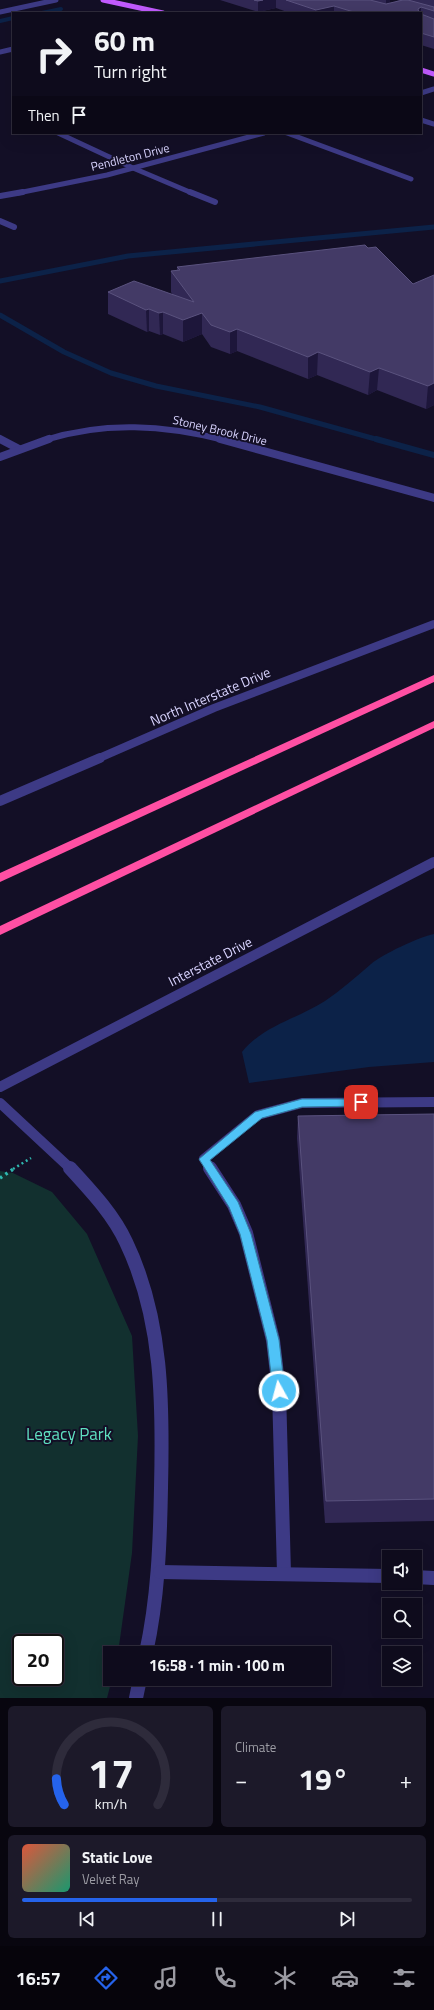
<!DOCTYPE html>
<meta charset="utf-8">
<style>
body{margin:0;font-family:"Titillium Web",sans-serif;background:#1c1929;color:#f1f3f6;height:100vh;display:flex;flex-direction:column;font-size:15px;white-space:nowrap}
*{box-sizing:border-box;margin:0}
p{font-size:13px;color:#9b9ba3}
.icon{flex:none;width:22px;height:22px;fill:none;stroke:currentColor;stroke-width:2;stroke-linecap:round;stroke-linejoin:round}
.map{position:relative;height:1698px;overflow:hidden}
.details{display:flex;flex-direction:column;gap:8px;padding:8px;background:#08060f;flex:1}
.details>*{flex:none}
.banner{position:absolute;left:12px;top:12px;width:410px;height:122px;border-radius:0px;box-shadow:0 4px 16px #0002,0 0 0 1px #2e2b3b;background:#0e0b1c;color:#f1f3f6;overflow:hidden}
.tools{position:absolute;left:382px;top:1550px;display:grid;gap:8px}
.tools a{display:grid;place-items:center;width:40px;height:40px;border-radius:0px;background:#0e0b1c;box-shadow:0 4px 16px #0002,0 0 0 1px #2e2b3b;font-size:20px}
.speed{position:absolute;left:12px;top:1634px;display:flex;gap:8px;font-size:20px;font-weight:700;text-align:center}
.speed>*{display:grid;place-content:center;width:52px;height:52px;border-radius:50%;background:#0e0b1c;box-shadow:0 4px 16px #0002,0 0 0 1px #2e2b3b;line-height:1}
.speed .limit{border:2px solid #111;border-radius:6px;background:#fff;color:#111}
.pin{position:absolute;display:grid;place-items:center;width:34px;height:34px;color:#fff;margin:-17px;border-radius:8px;box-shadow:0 2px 6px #0006}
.me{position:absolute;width:44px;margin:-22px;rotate:353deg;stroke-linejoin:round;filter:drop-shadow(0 0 3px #0008)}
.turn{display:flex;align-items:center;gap:14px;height:84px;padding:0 16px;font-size:18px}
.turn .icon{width:52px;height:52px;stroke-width:2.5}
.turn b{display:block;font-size:28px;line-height:34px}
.then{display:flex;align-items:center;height:38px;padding:0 16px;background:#0003;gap:8px;font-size:15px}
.big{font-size:30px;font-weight:700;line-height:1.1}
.details .card{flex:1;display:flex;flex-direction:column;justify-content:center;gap:6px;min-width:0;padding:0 14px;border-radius:6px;background:#1c1929}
.details .dial{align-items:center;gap:0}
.dial svg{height:104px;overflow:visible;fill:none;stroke:#2e2b3b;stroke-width:7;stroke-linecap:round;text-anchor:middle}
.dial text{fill:#f1f3f6;stroke:none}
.song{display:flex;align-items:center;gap:12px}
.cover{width:48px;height:48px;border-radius:6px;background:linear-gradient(135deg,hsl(10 70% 55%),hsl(160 70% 35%))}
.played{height:4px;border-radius:2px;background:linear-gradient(90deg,#2563eb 50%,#2e2b3b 50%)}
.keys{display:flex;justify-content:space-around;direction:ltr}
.heat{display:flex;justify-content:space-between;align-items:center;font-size:22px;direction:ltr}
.details .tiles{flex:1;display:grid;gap:8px;grid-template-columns:1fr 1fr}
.card:last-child{grid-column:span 2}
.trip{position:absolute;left:103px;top:1646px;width:228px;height:40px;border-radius:0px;background:#0e0b1c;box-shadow:0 4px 16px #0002,0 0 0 1px #2e2b3b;font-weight:700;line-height:40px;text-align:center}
.tabs{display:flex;height:64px;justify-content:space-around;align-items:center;background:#06040b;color:#9b9ba3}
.tabs .icon{width:28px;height:28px}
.tabs .on{color:#2563eb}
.tabs b{font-size:18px;color:#f1f3f6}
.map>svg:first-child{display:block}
.green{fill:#12302f;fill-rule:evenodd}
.water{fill:#0c2248}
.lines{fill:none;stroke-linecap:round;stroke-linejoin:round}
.stream-far2{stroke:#0c2248;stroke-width:4}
.stream-far1{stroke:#0c2248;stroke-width:5}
.stream{stroke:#0c2248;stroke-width:6}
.path-far1{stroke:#2fb8b0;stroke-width:2.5;stroke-dasharray:2 3;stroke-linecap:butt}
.path{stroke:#2fb8b0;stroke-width:3.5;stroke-dasharray:2.5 4;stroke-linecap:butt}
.minor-far4{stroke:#3d3a85;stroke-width:5}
.minor-far3{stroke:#3d3a85;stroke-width:6}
.minor-far2{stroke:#3d3a85;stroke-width:8}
.minor-far1{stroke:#3d3a85;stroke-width:10}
.minor{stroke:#3d3a85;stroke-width:14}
.major{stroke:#c25bff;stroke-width:5}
.highway{fill:#ff4fa3;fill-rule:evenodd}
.wall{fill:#312854}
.shaded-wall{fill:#1d163a}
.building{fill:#433a66;stroke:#5a527e}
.route{fill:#4fc3f7;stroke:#337fa1}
.labels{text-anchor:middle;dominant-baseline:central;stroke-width:4;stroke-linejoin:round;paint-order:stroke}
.far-street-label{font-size:12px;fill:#d9d4ff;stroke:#130f26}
.street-label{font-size:14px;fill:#d9d4ff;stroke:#130f26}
.near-park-label{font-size:17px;fill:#5fe0c0;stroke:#130f26}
</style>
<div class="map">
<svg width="434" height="1698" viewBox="0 0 434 1698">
<rect width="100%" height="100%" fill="#130f26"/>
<!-- green -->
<path class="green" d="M0,1171L13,1173L52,1192L87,1234L132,1336L138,1436L132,1553L118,1653H110V1679H112L107,1698H0ZM21,1643H55V1677H21Z"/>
<!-- water -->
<path class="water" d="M434,934V1062L369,1067L249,1083L242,1052C264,1025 297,1019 325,1001C341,990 356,977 371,964C383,954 419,937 434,934Z"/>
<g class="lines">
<!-- stream-far2 -->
<g class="stream-far2">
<path d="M42,13L61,9"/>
<path d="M0,21L13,18"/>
</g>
<!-- stream-far1 -->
<g class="stream-far1">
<path d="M0,281L128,256L434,227"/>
<path d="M0,315L64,352L111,373L156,386L260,407L379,440"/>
</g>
<!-- stream -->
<path class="stream" d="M376,439L434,455"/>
<!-- path-far1 -->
<path class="path-far1" d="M13,1169L31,1158"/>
<!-- path -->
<path class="path" d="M0,1178L15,1168"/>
<!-- minor-far4 -->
<g class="minor-far4">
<path d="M0,12L56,0"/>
<path d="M0,52L13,49"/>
<path d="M421,93L434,89"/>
<path d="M421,120L434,124"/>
<path d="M58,133L133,168L192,193"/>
<path d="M287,133L411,179"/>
<path d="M18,193L107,175L264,133"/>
</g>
<!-- minor-far3 -->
<g class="minor-far3">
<path d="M190,192L215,202"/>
<path d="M0,196L23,192"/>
<path d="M0,221L14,227"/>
<path d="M0,439L2,440"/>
<path d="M45,440C105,421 164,425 224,440"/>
</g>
<!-- minor-far2 -->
<g class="minor-far2">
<path d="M0,439L19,449"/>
<path d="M220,439L434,498"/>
<path d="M0,457L49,439"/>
<path d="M97,759L214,708L434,624"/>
</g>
<!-- minor-far1 -->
<g class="minor-far1">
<path d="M0,801L100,758"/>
<path d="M0,1087L434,862"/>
<path d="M0,1103L71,1169"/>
<path d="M211,1169L204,1159L258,1115L302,1103L434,1102"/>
</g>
<!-- minor -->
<g class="minor">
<path d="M70,1168C91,1191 113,1214 126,1242C163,1319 163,1405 161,1488C160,1544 158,1598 146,1653"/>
<path d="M210,1168L234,1205L246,1233L273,1340L279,1391L284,1573"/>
<path d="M160,1572L389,1576"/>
<path d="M415,1577L434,1578"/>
<path d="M136,1698L140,1679"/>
</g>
<!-- major -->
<g class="major">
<path d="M103,0L163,13"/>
<path d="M421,70L434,74"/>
</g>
<!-- highway -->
<g class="highway">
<path d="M434,675V682L0,882V873Z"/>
<path d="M434,721V728L0,935V926Z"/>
</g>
</g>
<!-- wall -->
<g class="wall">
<path d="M220,0H390V3L399,1L397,0H434V49L421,45V13H290L276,8L258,12Z"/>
<path d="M368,248L413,284L434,405L426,409L377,390L368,395L317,375L308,379L237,351L230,354L211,347L202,334L183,342L163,334L160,335L149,331L147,332L108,314V292L172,294L171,292V271L177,270V267Z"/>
<path d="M434,1114V1521L325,1523L297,1138L298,1116Z"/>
</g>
<!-- shaded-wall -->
<g class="shaded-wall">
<path d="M263,0H276V8L258,12V1Z"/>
<path d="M386,0H390V6L386,7Z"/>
<path d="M334,6V13H316V10Z"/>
<path d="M421,7V14V13H418V9Z"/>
<path d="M149,309V331L147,332L146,310Z"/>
<path d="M163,312V334L160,335L159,313Z"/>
<path d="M202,313V334L183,342V320Z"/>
<path d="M237,329V351L230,354V332Z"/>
<path d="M318,352L317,375L308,379V357Z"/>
<path d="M379,368L377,390L368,395L370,372Z"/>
<path d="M434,383V405L426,409L428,386Z"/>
</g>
<!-- building -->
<g class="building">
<path d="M254,0H263L258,1Z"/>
<path d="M286,0H370L386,4L403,0H408L434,7V11L421,7L418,9L419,13H357L334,6L316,10Z"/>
<path d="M421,14L434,19V37L421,33Z"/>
<path d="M365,245L368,248L376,247L413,284L434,275V383L428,386L379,368L370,372L318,352L308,357L237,329L230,332L211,325L202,313L183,320L163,312L159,313L149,309L146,310L108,292L134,281L194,302L171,271L180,270L177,267Z"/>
<path d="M434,1114V1499L326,1501L298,1116Z"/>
</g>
<!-- route -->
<path class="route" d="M302,1099H361L366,1102L361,1106L302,1107L262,1118L210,1160L238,1202L251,1234L279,1340L285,1391L284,1395L279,1396L275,1395L273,1391L267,1340L240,1234L229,1207L199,1159L255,1112Z"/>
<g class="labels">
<!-- far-street labels -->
<g class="far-street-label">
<text transform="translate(130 157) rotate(-14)">Pendleton Drive</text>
<text transform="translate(220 430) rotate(13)">Stoney Brook Drive</text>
</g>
<!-- street labels -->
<g class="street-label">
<text transform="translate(210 696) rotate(-23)">North Interstate Drive</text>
<text transform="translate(210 961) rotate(-27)">Interstate Drive</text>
</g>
<!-- near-park labels -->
<g class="near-park-label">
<text x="69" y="1434">Legacy Park</text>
</g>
</g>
</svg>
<div class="tools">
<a><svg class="icon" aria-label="sound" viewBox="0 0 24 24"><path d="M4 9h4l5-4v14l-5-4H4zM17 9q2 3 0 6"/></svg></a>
<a><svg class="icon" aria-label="search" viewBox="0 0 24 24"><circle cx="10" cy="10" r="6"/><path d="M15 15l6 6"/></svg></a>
<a><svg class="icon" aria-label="layers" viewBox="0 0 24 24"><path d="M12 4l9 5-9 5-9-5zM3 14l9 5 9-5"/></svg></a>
</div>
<div class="speed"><div class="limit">20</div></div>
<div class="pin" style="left:361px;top:1102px;background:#d93025"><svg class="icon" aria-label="arrive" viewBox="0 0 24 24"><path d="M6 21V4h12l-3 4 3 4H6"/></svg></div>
<svg class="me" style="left:279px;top:1391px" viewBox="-20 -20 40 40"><circle r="17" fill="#4fc3f7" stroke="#fff" stroke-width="3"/><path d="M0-11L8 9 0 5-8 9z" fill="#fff"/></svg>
<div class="trip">16:58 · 1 min · 100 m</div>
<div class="banner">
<div class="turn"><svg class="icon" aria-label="right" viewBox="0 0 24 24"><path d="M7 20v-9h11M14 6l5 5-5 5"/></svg><div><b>60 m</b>Turn right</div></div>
<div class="then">Then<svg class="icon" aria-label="arrive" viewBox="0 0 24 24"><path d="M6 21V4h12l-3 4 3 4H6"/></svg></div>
</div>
</div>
<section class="details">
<div class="tiles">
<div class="card dial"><svg viewBox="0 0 100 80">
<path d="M14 69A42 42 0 1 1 86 69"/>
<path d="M14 69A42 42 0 0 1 8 49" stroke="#2563eb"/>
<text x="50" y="56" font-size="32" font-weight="700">17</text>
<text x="50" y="72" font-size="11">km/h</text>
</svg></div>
<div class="card"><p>Climate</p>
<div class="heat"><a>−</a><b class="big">19°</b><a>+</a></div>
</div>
<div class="card">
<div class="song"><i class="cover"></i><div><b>Static Love</b><p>Velvet Ray</p></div></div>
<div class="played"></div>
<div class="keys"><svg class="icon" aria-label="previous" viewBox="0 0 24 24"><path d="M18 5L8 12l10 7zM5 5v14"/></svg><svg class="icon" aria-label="pause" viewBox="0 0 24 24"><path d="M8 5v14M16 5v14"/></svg><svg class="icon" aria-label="next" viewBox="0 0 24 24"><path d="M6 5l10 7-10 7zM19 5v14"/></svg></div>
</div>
</div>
</section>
<nav class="tabs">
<b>16:57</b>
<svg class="icon on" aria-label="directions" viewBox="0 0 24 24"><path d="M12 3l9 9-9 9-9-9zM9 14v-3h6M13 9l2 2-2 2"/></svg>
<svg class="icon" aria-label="music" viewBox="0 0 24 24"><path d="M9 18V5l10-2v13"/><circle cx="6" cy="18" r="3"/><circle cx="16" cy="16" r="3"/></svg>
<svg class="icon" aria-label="phone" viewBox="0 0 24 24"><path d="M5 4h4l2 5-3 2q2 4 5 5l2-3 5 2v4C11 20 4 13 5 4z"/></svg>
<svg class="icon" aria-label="climate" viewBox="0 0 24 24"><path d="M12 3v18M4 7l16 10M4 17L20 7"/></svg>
<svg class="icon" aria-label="car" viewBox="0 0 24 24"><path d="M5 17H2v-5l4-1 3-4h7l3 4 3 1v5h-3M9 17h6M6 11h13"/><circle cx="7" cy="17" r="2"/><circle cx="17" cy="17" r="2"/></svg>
<svg class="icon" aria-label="filters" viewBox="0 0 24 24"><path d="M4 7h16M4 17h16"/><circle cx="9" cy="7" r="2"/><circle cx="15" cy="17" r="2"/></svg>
</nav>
